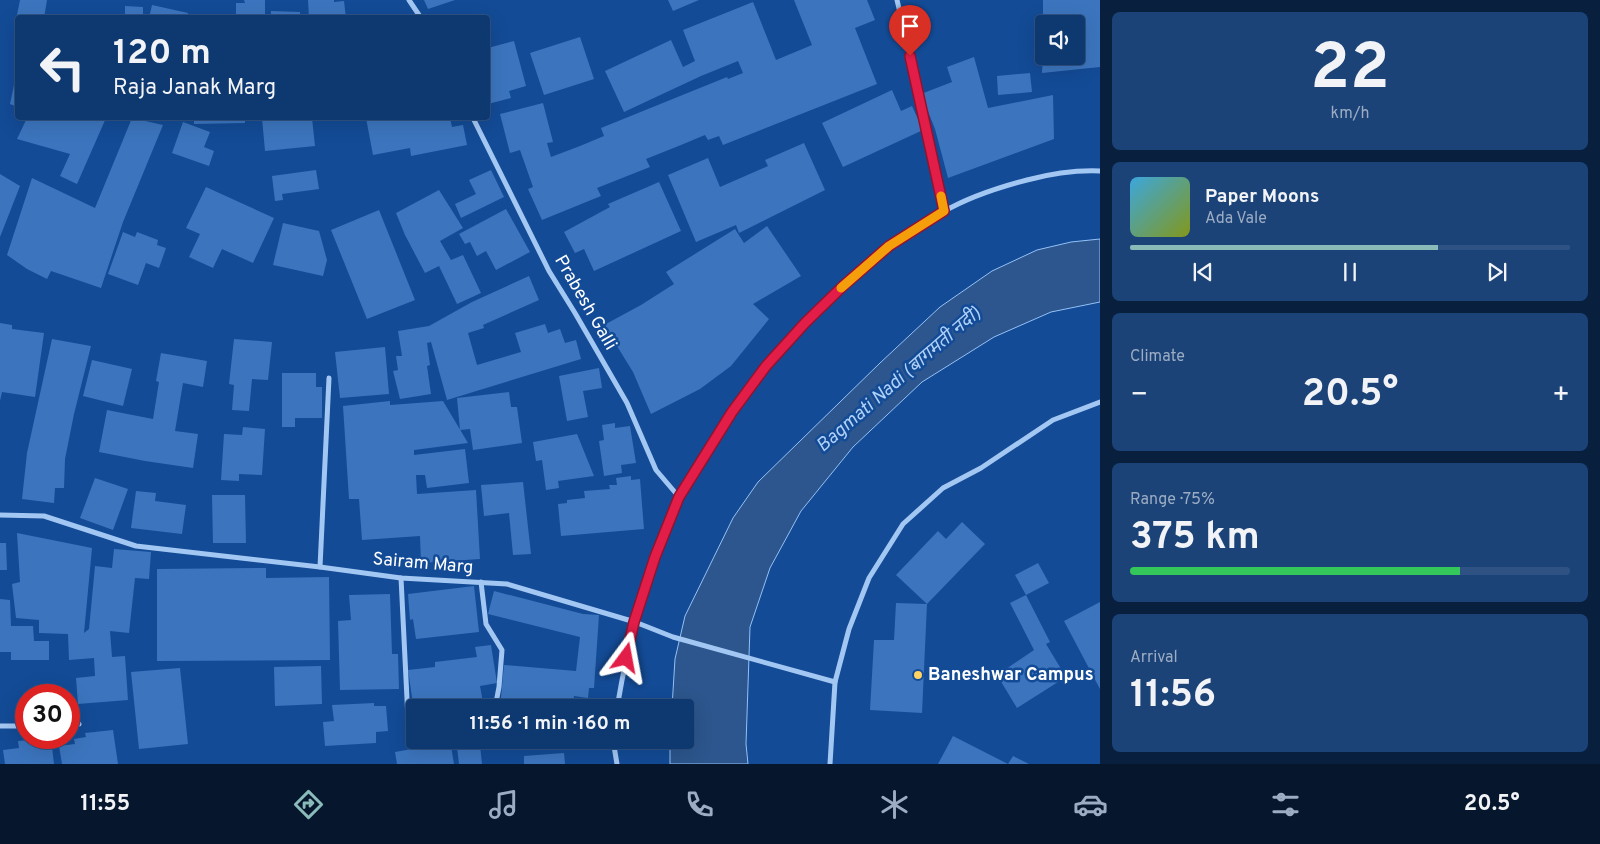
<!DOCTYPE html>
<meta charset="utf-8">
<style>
body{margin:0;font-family:Overpass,"Noto Sans Devanagari",sans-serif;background:#1c4378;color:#f1f3f6;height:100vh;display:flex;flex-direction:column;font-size:19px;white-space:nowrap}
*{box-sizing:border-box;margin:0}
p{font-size:16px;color:#9bacc3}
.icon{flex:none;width:28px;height:28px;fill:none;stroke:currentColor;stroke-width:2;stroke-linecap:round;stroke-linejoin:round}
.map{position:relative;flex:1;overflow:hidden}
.details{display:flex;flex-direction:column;gap:12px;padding:12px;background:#081f3e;width:500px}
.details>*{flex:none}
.banner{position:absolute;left:15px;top:15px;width:475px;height:105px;border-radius:5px;box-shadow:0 5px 20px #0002,0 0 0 1px #2e5283;background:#0e3870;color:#f1f3f6;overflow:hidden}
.buttons{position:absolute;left:1035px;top:15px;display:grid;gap:10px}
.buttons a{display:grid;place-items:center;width:50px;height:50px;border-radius:5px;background:#0e3870;box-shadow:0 5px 20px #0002,0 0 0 1px #2e5283;font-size:25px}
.speed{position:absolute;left:15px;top:684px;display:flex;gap:10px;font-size:25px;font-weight:700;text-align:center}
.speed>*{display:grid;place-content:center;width:65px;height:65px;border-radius:50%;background:#0e3870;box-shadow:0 5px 20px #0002,0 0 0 1px #2e5283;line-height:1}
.speed .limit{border:8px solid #d22;background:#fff;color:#111}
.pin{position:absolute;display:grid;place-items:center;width:42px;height:42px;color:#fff;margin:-51px -21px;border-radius:50% 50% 50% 0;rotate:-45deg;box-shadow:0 0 5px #0007}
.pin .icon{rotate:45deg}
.me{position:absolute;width:55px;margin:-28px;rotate:13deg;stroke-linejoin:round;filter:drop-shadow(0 0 4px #0008)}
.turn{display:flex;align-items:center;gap:18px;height:105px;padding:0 15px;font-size:22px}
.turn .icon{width:65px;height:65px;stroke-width:2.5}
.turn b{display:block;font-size:35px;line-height:42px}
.big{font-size:38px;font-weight:700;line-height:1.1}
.details .card{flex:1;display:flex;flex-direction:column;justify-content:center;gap:8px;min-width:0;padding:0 18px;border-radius:8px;background:#1c4378}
.details .dial{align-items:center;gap:0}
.dial b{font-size:65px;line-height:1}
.song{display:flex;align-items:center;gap:15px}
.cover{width:60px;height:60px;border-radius:8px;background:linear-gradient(135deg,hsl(200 70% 55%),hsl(70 70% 35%))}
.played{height:5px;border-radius:2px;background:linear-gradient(90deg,#8bbbb9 70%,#2e5283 70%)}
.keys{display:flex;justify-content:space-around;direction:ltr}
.heat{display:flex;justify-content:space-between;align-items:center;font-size:28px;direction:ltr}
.charge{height:8px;border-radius:4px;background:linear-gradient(90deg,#34c759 75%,#2e5283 0)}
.trip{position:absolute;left:406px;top:699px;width:288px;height:50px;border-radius:5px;background:#0e3870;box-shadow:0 5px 20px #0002,0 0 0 1px #2e5283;font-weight:700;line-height:50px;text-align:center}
.menu{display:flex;height:80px;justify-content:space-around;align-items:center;background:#06162d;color:#9bacc3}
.menu .icon{width:35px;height:35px}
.menu .on{color:#8bbbb9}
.menu b{font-size:22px;color:#f1f3f6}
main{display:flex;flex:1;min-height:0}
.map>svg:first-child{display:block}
.water{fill:#2c568d;stroke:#94c1f6}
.building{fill:#3c75be}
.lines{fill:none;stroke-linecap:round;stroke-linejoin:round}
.street{stroke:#a3c7f3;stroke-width:5}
.route-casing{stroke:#92132f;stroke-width:12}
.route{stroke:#e11d48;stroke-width:9}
.slow{stroke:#f59e0b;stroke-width:9}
.poi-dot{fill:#ffd364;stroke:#134b96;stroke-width:2}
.labels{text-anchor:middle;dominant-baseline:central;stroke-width:5;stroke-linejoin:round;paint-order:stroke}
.street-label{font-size:18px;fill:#fff;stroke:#134b96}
.poi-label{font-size:18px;font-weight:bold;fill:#fff;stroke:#134b96;text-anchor:start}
.water-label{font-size:19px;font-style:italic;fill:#afd1f9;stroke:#134b96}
</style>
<main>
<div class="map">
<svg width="1100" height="764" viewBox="0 0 1100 764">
<rect width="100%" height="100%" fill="#134b96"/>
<!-- water -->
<path class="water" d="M1100,239V302L1051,312L994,337L922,382L853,447L801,511L770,568L750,627L746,744L748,764H670V740H685V708L672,707L675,659L685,616L733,518L758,482L880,363L940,307L992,271L1037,250L1071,242Z"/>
<!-- building -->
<g class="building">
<path d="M20,0H47L44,18H30L17,15Z"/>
<path d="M244,0H265V18H236V3H245Z"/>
<path d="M308,0H334V2L344,1L346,18H309Z"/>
<path d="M424,0H455L428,9Z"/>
<path d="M668,0H699L673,11Z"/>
<path d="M794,0H867L875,20L855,28L877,84L723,145L719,136L708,140L705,135L681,145L646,159L650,167L597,188L601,196L542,220L528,189L533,187L520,150L510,153L500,114L543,103L553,142L547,143L551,157L580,146L604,136L601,128L727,77L728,79L743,73L738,61L701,76L624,112L605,71L671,40L683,67L695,61L683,30L753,2L776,60L812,45Z"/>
<path d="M1043,0H1100V67L1042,73L1043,56H1076V24H1043Z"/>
<path d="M152,5L188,13L187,18H149Z"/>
<path d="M125,6L143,7V15L125,14Z"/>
<path d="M271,11L300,12V18H271Z"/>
<path d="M580,37L594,79L544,95L530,53Z"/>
<path d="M514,41L526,86L509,91L511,98L488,104V48Z"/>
<path d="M974,57L988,108L1053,95L1054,139L948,178L935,129L921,94L952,82L947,67Z"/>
<path d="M17,71H18V107L10,104Z"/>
<path d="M1030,73L1032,92L998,95L997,76Z"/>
<path d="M892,90L901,111L912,106L923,130L843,167L822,123Z"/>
<path d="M27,118H106L77,184L60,176L70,154L17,139Z"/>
<path d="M132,118L163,125L123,222L101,288L51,271L47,279L27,269L7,255L32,178L95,208Z"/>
<path d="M194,118H245V123L194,124Z"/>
<path d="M262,118H312L315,146L265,151Z"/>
<path d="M366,118H450L452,127L463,125L467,145L411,156L410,148L373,155Z"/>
<path d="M183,122L210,132L204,147L214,151L209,166L172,153Z"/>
<path d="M804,143L825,190L739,233L736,225L696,242L668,175L708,158L720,187L768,166L765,160Z"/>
<path d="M316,170L319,189L282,194L283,200L275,201L272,176Z"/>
<path d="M491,170L504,197L461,218L455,204L476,194L469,180Z"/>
<path d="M0,174L20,186L0,237Z"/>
<path d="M659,182L681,231L594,271L584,249L575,253L564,232L610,207L608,204Z"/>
<path d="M206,187L274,218L253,263L222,249L213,268L189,257L200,234L186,228Z"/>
<path d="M439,190L463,228L440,241L451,260L463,255L481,293L457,304L439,266L425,273L405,235L396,213Z"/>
<path d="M506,209L530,252L496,270L486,251L477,256L470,242L465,244L459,234Z"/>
<path d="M379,210L415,300L367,319L331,230Z"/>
<path d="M283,223L319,231L327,260L323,276L273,265Z"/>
<path d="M767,226L801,276L753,304L769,319L731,366L700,389L651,414L633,372L604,325L641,305L674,284L666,272L735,229L744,243Z"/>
<path d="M123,232L135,237L137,232L158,240L157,245L166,248L159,268L146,263L138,285L108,274Z"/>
<path d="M529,276L539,300L483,325L484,328L468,333L477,365L521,352L515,333L545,324L548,333L560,329L565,343L576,340L581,359L447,400L431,342L427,343L430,365L427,366L431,394L400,399L393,371L398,370L396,356H402L398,331L429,326L472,302Z"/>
<path d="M0,323L12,325V329L44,333L35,397L2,392L0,401Z"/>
<path d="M52,339L91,346L74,414L65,459L64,488H55L54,503L22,499L27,453Z"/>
<path d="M234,339L272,342L268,380L252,379L249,411L232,410L234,385L229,384Z"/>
<path d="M385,347L389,394L340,398L335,352Z"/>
<path d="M161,353L207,361L203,387L183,383L175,431L198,434L193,468L145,461L99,452L107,410L153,419L159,382L156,381Z"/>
<path d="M92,360L132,369L123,406L83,396Z"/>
<path d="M599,368L602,388L583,391L588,417L567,421L559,376Z"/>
<path d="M282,373H316V387H322V418H295V427H282Z"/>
<path d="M509,392L511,407H517L522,443L473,450L470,429L460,430L457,398Z"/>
<path d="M390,401V405L443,401L468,443L414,450V455L465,449L469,483L427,488L425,475H416L417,494L476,490L480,559L421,563L420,536L362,540L359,499H349L343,406Z"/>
<path d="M615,423V428L630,426L636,463L621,465L622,473L604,476L599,441L604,440L602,425Z"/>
<path d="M243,427L265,429L262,475L239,474V481L221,480L224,434L242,435Z"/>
<path d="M577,434L594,476L558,481L559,488L546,490L542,460L536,461L533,442Z"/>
<path d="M631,476V480L640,479L644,529L561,536L558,504L567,503V500L585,498L584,491L610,489L609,485H617L616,478Z"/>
<path d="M95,478L128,489L113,530L80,518Z"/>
<path d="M523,482L531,554L513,555L509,513L484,516L481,485Z"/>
<path d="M136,491L156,493L155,501L186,505L182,534L131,528Z"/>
<path d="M212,495H245L246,543H213Z"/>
<path d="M962,522L985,544L927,604L922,713L870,710L874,640H894L896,603L927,604L896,575L938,531L946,539Z"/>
<path d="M17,533L92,548L84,633L89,629L95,566L112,568L114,549L151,552L149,579L135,578L129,633L110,631L112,657L125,656L128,700L78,704L76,678L95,676L94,658L69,660L68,634L39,633V620L16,618L12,584L20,582Z"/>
<path d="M0,543H6L7,570H0Z"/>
<path d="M1038,563L1049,583L1026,595L1050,642L1046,644L1066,677L1017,708L997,675L1034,650L1010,603L1026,595L1015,575Z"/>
<path d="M266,568V578L329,577L330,660L157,661V569Z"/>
<path d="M474,586L479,632L416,639L413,619L410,620L408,594Z"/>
<path d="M494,591L583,614L599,615L594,688H589L588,698L574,696L573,708H500L504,665L576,671L580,637L488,614Z"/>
<path d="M390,594L392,654H398L399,689L340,690L338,621L351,620L349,595Z"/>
<path d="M0,599L10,600L11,626H33L34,641H49V660H11V652H0Z"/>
<path d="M1100,602V689L1064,621Z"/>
<path d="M491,645L497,683L480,686L484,708H442L441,701L413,704L408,670L435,667V662L477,657L475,647Z"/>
<path d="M321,666L322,704L275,706L274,667Z"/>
<path d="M180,668L188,744L139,749L131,672Z"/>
<path d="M374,703V706H386L388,731L376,732V743L325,746L323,722L334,721L332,705Z"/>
<path d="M113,730L118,764H62L59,746L75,744L74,739L86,737L85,733Z"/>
<path d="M953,736L1008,764L1013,756L1029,764H938Z"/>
<path d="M51,738L54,764H5L3,750L19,748L18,741Z"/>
<path d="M419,740H450L454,764H397L395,752L412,749L411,742Z"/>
<path d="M455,740H485L486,744L480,745L482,764H459L457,747H455Z"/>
<path d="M564,753L565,764H524V756Z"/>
</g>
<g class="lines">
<!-- street -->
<g class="street">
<path d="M409,0L421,18"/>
<path d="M897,0L932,149L944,211"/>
<path d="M473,118L549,271L575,313L627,403L656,470L679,497"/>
<path d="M0,515L44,516L136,546L320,567L401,578L507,584L635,622L673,637L835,682"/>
<path d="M320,567L329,378"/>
<path d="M401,578L408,719"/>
<path d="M481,582L486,624L502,650L499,687L495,708"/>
<path d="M617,708C629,636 648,565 679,498C687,481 699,465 709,448C765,357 849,265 943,212C967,198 1000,187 1027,180C1050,174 1076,170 1100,171"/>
<path d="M69,724H79"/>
<path d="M0,726H26"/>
<path d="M613,740L617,764"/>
<path d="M830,764L835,682L849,629L869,578L903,524L943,488L981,468L1053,420L1100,402"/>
</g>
</g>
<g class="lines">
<!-- route casing -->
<g class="route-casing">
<path id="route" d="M626,658L634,622L655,557L679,497L732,412L766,366L805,323L843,286L889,246L944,211L910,56"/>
</g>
<!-- route -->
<use href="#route" class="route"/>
<!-- slow -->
<path class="slow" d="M841,288L889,246L944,211L941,196"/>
</g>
<!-- markers -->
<circle class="poi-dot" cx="918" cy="675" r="5"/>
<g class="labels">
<!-- street labels -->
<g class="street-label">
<text transform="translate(585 303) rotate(60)">Prabesh Galli</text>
<text transform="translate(423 564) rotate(5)">Sairam Marg</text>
</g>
<!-- poi labels -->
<g class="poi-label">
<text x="928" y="675">Baneshwar Campus</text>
</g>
<!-- water labels -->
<g class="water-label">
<text transform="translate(899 380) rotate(-41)">Bagmati Nadi (बागमती नदी)</text>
</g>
</g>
</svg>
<div class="buttons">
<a><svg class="icon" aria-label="sound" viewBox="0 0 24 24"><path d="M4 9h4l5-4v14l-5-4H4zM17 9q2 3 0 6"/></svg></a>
</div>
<div class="speed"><div class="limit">30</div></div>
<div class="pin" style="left:910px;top:56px;background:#d93025"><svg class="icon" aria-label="arrive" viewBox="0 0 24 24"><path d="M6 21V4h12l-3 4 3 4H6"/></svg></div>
<svg class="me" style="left:626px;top:658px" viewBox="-20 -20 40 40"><path d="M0-17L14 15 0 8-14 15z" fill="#e11d48" stroke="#fff" stroke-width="4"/></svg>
<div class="trip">11:56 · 1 min · 160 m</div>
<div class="banner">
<div class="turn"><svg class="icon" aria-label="left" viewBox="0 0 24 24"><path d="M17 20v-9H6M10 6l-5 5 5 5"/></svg><div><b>120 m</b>Raja Janak Marg</div></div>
</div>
</div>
<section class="details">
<div class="card dial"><b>22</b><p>km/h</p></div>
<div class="card">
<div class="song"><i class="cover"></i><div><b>Paper Moons</b><p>Ada Vale</p></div></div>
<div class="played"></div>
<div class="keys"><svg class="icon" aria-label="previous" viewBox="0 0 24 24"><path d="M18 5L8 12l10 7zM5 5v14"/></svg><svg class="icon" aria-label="pause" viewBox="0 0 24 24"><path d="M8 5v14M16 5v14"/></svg><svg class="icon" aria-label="next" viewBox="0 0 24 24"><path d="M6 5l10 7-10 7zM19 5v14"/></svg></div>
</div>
<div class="card"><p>Climate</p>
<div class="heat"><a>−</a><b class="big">20.5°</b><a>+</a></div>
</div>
<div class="card"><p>Range · 75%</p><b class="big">375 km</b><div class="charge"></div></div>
<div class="card"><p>Arrival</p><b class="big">11:56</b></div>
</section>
</main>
<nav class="menu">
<b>11:55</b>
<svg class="icon on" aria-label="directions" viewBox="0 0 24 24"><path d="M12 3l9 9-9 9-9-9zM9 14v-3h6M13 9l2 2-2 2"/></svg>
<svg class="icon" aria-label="music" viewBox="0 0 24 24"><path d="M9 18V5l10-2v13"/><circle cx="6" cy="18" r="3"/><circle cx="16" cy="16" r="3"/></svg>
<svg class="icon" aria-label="phone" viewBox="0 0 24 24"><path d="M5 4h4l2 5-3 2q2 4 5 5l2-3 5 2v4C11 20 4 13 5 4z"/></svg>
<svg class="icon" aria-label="climate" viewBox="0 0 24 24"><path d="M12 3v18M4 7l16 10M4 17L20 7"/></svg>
<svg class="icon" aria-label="car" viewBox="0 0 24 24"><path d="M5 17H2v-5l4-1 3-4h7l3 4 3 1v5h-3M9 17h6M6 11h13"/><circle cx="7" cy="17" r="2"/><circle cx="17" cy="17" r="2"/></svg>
<svg class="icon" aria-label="filters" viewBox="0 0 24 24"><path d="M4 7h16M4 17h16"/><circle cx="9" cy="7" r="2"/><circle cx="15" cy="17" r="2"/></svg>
<b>20.5°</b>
</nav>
